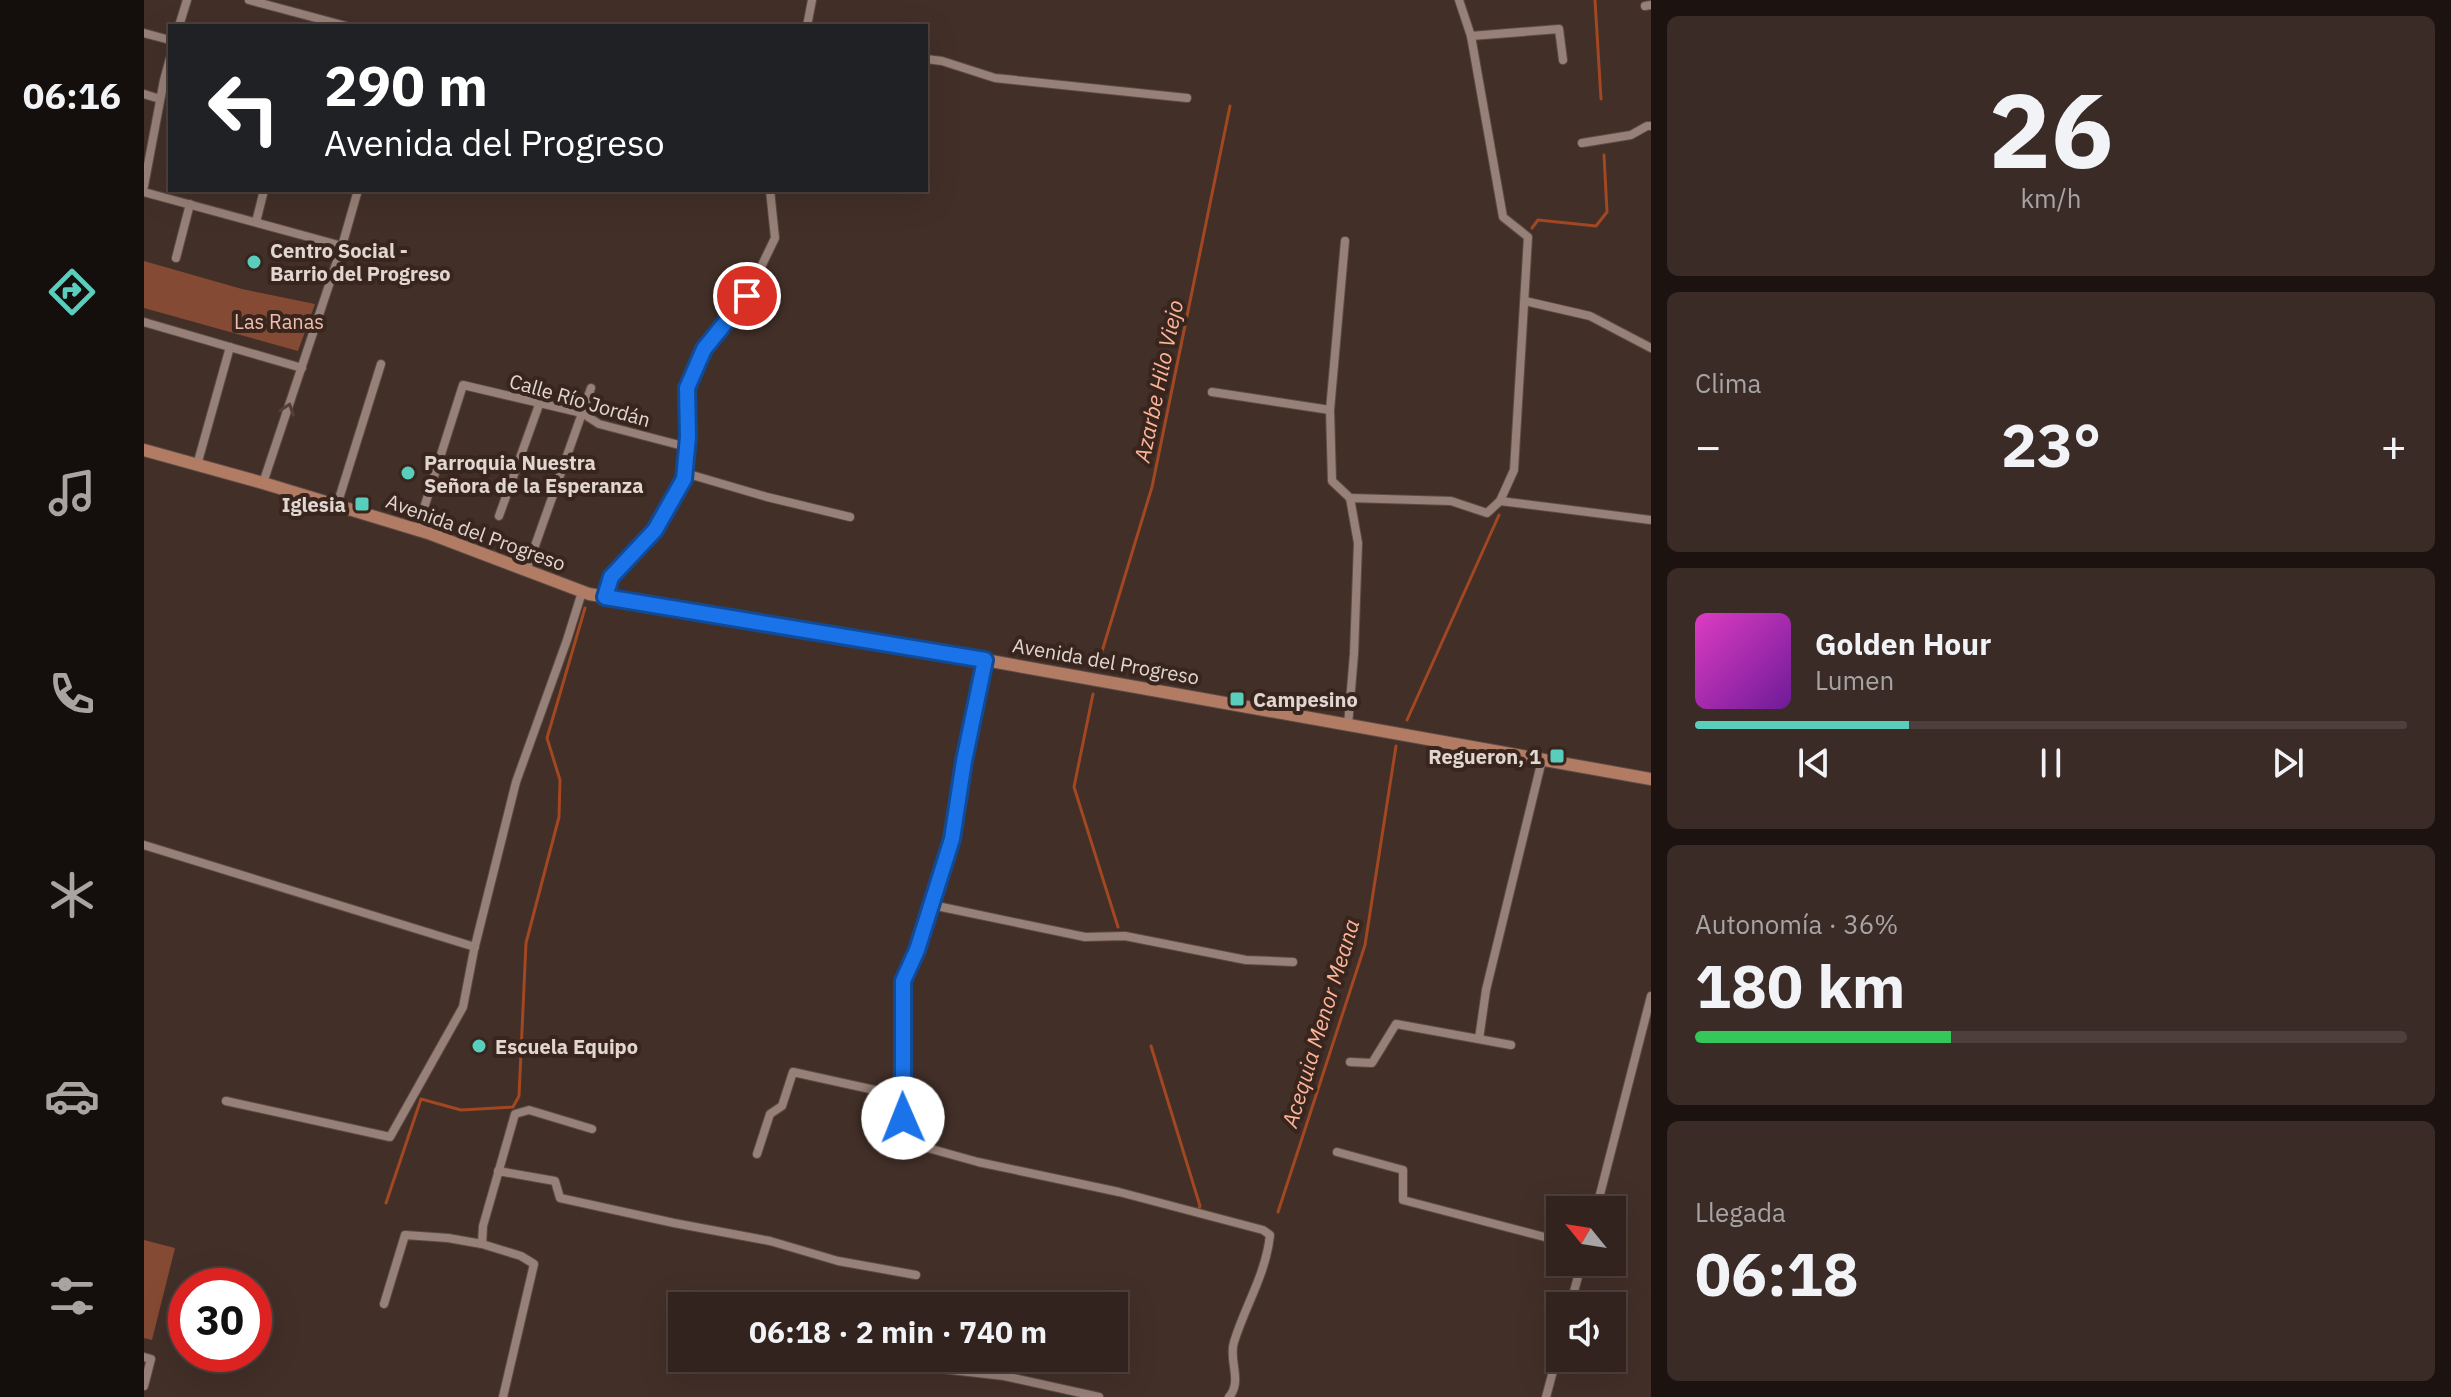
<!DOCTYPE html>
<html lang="es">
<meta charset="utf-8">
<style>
body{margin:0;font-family:"IBM Plex Sans",sans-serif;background:#3a2b27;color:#f1f3f6;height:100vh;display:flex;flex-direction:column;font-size:30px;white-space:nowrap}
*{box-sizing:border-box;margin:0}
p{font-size:26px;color:#a8a4a4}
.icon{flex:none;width:44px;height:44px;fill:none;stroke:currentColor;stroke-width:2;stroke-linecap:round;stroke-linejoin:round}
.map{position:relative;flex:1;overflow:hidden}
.panel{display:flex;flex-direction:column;gap:16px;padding:16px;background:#1c1310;width:800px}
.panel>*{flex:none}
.top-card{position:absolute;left:24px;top:24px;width:760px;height:168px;border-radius:0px;box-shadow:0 8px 32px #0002,0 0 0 2px #4d403c;background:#202124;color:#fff;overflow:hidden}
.needle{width:52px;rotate:300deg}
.tools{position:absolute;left:1402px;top:1196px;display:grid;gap:16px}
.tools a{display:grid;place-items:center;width:80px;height:80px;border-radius:0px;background:#32231e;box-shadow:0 8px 32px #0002,0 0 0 2px #4d403c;font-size:40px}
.speed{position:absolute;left:24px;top:1268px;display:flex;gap:16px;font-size:40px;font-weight:700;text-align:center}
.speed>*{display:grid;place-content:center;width:104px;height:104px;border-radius:50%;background:#32231e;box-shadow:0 8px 32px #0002,0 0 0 2px #4d403c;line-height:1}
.speed .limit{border:12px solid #d22;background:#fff;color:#111}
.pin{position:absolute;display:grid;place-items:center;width:68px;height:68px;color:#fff;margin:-34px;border:4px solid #fff;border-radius:50%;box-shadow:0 2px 8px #0007}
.me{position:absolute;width:88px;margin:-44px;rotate:359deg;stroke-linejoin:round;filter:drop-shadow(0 0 6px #0008)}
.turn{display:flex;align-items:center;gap:28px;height:168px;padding:0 24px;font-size:36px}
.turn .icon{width:104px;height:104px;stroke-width:2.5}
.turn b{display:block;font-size:56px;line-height:68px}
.big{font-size:60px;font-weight:800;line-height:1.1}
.panel .widget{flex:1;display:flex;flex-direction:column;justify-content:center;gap:12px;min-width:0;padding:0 28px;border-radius:12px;background:#3a2b27}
.panel .dial{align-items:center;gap:0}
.dial b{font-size:104px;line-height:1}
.song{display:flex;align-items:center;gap:24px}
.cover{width:96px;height:96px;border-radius:12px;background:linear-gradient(135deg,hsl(310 70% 55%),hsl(280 70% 35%))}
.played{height:8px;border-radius:4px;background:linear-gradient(90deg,#5acebd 30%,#4d403c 30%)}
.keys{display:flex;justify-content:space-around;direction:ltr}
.heat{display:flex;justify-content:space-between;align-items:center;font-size:44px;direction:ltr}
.charge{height:12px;border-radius:6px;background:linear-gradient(90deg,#34c759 36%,#4d403c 0)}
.trip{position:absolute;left:524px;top:1292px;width:460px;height:80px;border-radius:0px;background:#32231e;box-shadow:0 8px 32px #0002,0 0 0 2px #4d403c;font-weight:800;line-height:80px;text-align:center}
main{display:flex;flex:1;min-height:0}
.menu{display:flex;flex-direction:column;width:144px;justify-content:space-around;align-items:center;background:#140e0c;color:#a8a4a4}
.menu .icon{width:56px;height:56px}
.menu .current{color:#5acebd}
.menu b{font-size:36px;color:#f1f3f6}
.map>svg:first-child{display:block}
.green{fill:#854a33}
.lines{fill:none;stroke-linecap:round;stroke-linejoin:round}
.stream{stroke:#a14721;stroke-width:3}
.street-casing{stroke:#5c4c46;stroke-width:10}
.secondary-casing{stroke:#5c4c46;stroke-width:14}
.street{stroke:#978077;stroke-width:8}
.secondary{stroke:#b17b64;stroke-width:12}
.oneway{stroke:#544039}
.route-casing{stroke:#114b97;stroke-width:20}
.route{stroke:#1a73e8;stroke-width:14}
.poi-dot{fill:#5acebd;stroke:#38251e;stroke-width:3}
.labels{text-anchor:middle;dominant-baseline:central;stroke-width:8;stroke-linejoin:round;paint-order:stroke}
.poi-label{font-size:20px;font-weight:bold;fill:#e2d6d1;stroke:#38251e;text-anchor:start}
.park-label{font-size:20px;fill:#f0beab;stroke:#38251e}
.street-label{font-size:20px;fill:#e2d6d1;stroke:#38251e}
.water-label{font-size:22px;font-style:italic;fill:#feb498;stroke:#38251e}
</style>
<main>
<nav class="menu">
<b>06:16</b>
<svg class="icon current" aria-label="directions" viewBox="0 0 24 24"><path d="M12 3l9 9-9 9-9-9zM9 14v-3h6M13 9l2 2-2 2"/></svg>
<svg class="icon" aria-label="music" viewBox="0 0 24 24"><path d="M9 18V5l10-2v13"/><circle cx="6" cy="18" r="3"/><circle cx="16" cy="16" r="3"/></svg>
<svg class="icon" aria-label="phone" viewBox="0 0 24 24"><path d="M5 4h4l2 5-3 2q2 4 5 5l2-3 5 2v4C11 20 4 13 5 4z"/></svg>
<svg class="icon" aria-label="climate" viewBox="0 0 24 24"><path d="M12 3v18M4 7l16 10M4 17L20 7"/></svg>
<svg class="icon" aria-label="car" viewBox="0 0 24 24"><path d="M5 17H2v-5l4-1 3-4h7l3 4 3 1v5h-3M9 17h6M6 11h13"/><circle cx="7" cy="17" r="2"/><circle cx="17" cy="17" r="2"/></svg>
<svg class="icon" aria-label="filters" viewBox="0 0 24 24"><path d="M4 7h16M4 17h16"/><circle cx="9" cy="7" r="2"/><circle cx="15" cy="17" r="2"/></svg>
</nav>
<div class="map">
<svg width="1507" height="1397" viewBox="0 0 1507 1397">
<rect width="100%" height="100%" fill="#422f28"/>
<!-- green -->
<g class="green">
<path d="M0,261L98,289L171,304L154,351L0,308Z"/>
<path d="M0,1240L31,1248L8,1340L0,1338Z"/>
</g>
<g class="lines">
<!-- stream -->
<g class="stream">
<path d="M1451,0L1457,99"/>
<path d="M1388,228L1394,220L1452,226L1463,212L1460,155"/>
<path d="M956,658L1008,487L1086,106"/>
<path d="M949,694L930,787L974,927"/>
<path d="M1263,720L1355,515"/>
<path d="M1007,1046L1056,1206L1054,1211"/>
<path d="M242,1203L277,1099L317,1110L369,1107L375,1096L382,943L415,817L416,780L403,738L441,608"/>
<path d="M1134,1212L1221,945L1252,746"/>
</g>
<!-- street casing -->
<g class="street-casing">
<g id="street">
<path d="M105,0L202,26"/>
<path d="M1501,6L1507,5"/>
<path d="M35,26L43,0"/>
<path d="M663,26L668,0"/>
<path d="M0,33L26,40"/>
<path d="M1327,36L1415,29L1419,60"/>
<path d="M782,59L798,61L851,78L1043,98"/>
<path d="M0,94L16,99"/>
<path d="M1438,143L1487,135L1503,126H1507"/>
<path d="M0,186L20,80L26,58"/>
<path d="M0,192L198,246"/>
<path d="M112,222L120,190"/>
<path d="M1201,241L1186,410L1188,481L1206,498"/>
<path d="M32,258L46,204"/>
<path d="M1381,301L1446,316L1507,348"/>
<path d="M0,322L158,368"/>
<path d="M1068,392L1186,410"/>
<path d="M53,465L86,347"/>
<path d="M541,473L623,497L706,517"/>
<path d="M119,483L198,246L214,190"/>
<path d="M1356,501L1507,520"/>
<path d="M193,505L237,364"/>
<path d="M355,516L396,402"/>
<path d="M273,530L319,385L438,413L455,424L543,447"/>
<path d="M382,571L447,388"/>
<path d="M461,597L467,577L511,530L540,479L544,437L543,388L560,349L603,296L631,238L626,190"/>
<path d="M841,660L820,761L808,839L773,950L759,981V1118L762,1133L773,1145L834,1162L975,1192L1119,1230L1126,1235C1122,1274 1101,1306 1090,1342C1084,1360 1099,1381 1085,1397"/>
<path d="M1204,725L1210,654L1214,543L1206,498L1307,501L1343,513L1356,501L1370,470L1384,237L1359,217L1327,36L1315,0"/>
<path d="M0,845L331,947"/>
<path d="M788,905L941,937L981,936L1102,960L1149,962"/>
<path d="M1335,1039L1342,990L1398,760"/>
<path d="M1206,1062L1228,1063L1252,1024L1367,1045"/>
<path d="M82,1101L246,1137L319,1007L330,950L372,782L423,640L438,592"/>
<path d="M1193,1152L1259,1170V1200L1416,1241"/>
<path d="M613,1154L626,1114L638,1106L649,1072L758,1096"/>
<path d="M354,1171L411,1181L416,1198L530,1223L626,1241L694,1261L772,1275"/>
<path d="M1452,1210L1507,996"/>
<path d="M240,1304L261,1235L304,1238L338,1244"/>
<path d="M1426,1306L1438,1262"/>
<path d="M0,1357L7,1359L0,1386"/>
<path d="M749,1360L754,1364L860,1376L955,1397"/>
<path d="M359,1397L390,1264L377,1256L338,1244L339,1226L371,1114L385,1110L448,1129"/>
<path d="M1402,1397L1416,1345"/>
</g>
</g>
<!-- secondary casing -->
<g class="secondary-casing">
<path id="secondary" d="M0,450L119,483L284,533L445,594L841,660L1507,779"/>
</g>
<!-- street -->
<use href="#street" class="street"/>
<!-- secondary -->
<use href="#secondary" class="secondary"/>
</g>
<!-- one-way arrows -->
<defs><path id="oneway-chevron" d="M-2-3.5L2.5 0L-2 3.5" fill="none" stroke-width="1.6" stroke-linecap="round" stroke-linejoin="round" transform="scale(2)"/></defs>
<use class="oneway" href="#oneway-chevron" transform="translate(144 409) rotate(-71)"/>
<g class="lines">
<!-- route casing -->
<g class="route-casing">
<path id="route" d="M603,296L560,349L543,388L544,437L540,479L511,530L467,577L461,597L841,660L820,761L808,839L773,950L759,981V1118"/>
</g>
<!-- route -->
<use href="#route" class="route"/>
</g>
<!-- markers -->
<g class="poi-dot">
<circle cx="110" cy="262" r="8"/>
<circle cx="264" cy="473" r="8"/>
<rect x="210" y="496" width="16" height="16" rx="4"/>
<rect x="1085" y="691" width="16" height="16" rx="4"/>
<rect x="1405" y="748" width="16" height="16" rx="4"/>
<circle cx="335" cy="1046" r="8"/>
</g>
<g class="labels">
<!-- poi labels -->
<g class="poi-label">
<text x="126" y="250">Centro Social -<tspan x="126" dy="23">Barrio del Progreso</tspan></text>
<text x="280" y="462">Parroquia Nuestra<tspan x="280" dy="23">Señora de la Esperanza</tspan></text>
<text x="202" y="504" text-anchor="end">Iglesia</text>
<text x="1109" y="699">Campesino</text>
<text x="1397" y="756" text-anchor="end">Regueron, 1</text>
<text x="351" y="1046">Escuela Equipo</text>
</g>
<!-- park labels -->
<g class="park-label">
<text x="135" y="321">Las Ranas</text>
</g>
<!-- street labels -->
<g class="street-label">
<text transform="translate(436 400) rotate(16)">Calle Río Jordán</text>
<text transform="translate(332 532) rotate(20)">Avenida del Progreso</text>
<text transform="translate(962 661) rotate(10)">Avenida del Progreso</text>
</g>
<!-- water labels -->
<g class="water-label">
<text transform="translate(1014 381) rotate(-78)">Azarbe Hilo Viejo</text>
<text transform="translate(1176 1023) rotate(-73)">Acequia Menor Meana</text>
</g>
</g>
</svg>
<div class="tools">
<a><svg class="needle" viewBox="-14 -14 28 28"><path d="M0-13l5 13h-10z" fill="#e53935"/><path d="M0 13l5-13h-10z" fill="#a8a4a4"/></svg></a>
<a><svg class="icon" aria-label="sound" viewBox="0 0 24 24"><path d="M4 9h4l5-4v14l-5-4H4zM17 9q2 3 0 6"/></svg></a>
</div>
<div class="speed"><div class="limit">30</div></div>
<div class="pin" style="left:603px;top:296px;background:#d93025"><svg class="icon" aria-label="arrive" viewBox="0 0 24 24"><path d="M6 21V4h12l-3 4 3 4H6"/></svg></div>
<svg class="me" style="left:759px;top:1118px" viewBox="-20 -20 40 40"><circle r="19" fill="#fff"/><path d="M0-13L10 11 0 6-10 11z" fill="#1a73e8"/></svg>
<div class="trip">06:18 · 2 min · 740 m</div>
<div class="top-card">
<div class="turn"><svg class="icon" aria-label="left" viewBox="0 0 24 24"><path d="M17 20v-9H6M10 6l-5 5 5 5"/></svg><div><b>290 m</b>Avenida del Progreso</div></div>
</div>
</div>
<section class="panel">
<div class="widget dial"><b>26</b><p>km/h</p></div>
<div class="widget"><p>Clima</p>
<div class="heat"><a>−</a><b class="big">23°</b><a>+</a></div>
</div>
<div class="widget">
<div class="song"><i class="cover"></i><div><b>Golden Hour</b><p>Lumen</p></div></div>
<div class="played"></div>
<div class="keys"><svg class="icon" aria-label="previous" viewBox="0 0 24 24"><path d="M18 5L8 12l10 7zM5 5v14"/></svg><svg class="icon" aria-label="pause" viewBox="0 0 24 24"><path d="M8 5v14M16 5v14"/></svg><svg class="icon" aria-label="next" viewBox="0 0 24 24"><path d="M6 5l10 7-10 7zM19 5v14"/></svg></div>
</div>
<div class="widget"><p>Autonomía · 36%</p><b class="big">180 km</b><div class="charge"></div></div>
<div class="widget"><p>Llegada</p><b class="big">06:18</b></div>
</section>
</main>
